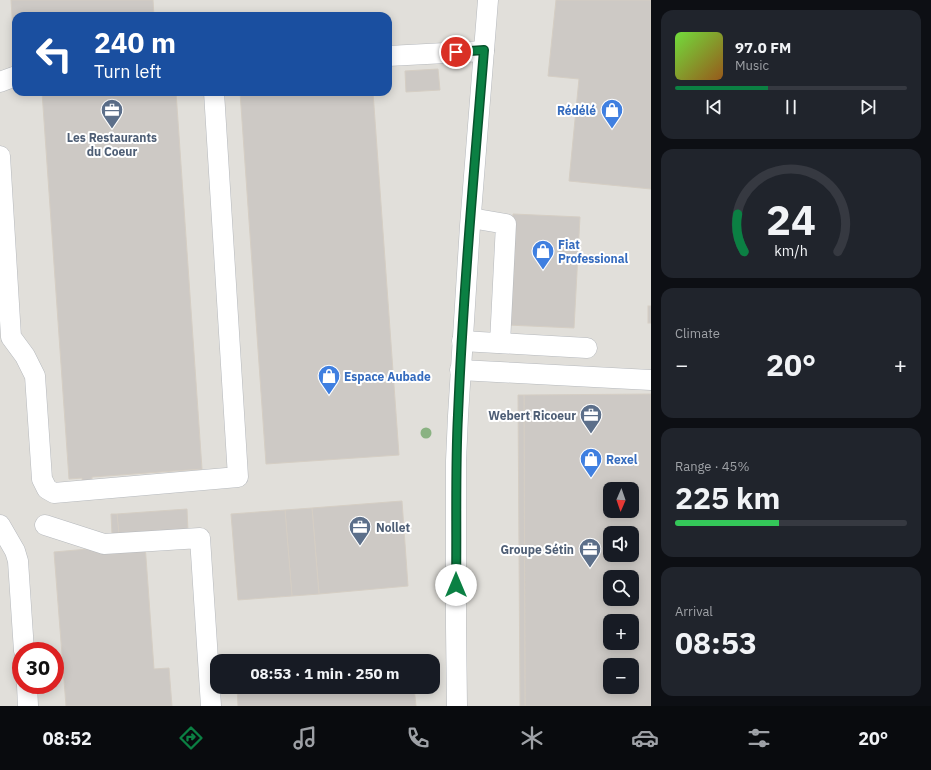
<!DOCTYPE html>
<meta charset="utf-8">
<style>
body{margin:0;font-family:"IBM Plex Sans",sans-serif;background:#20242c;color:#f1f3f6;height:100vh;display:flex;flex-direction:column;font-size:15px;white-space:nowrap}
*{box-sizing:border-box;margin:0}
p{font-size:13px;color:#9ea1a6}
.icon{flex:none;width:22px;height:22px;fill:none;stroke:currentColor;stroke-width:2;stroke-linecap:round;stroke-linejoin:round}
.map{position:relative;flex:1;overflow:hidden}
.drawer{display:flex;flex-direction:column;gap:10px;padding:10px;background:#0d0f14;width:280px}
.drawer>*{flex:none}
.banner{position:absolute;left:12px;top:12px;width:380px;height:84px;border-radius:12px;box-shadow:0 2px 10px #0003;background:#1a4fa0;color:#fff;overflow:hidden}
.needle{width:26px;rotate:182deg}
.controls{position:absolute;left:603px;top:482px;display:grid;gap:8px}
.controls a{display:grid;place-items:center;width:36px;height:36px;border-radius:8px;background:#171b24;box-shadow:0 2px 10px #0003;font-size:20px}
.speed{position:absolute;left:12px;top:642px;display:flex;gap:8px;font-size:20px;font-weight:700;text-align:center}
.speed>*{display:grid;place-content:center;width:52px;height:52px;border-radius:50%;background:#171b24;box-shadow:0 2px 10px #0003;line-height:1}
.speed .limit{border:6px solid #d22;background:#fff;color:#111}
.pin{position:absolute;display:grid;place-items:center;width:34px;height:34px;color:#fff;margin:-17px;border:2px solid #fff;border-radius:50%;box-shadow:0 1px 4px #0007}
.me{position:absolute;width:44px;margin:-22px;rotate:0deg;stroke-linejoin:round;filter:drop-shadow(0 0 3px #0008)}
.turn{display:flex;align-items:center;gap:14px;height:84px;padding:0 16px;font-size:18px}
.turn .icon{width:52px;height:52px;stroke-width:2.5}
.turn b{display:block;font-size:28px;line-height:34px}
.big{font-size:30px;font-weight:700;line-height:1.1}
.drawer .card{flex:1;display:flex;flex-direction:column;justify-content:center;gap:6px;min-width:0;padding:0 14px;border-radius:12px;background:#20242c}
.drawer .dial{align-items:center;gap:0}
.dial svg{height:104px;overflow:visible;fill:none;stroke:#363941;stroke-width:7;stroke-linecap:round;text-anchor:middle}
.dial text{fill:#f1f3f6;stroke:none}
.song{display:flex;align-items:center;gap:12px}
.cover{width:48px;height:48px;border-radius:6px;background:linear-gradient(135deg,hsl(100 70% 55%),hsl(30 70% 35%))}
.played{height:4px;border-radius:2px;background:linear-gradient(90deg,#0b8043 40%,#363941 40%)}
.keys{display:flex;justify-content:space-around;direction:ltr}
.heat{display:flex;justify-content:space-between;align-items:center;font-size:22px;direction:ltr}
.charge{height:6px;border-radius:3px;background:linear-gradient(90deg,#34c759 45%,#363941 0)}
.trip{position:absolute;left:210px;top:654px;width:230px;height:40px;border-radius:12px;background:#171b24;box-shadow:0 2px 10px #0003;font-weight:700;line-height:40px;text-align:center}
.menu{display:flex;height:64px;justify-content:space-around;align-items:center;background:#090b0e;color:#9ea1a6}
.menu .icon{width:28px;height:28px}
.menu .active{color:#0b8043}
.menu b{font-size:18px;color:#f1f3f6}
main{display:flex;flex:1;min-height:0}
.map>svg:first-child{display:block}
.industrial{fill:#e1dfda;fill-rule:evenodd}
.building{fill:#cdc9c5;stroke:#d5cec4;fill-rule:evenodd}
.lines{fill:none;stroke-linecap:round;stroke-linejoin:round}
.minor-casing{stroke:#b6b9bd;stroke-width:21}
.minor{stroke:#fff;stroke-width:20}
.tree{fill:#8ab282}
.route-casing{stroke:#07532c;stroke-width:10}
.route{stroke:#0b8043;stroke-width:7}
.labels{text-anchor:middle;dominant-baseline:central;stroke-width:4;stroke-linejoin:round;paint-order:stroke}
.shop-label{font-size:12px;font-weight:bold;fill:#366cbe;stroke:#fff;text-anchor:start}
.service-label{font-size:12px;font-weight:bold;fill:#4e5e75;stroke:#fff;text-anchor:end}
</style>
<main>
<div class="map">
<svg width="651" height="706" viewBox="0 0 651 706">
<rect width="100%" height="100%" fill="#f0ede6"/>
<!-- industrial -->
<path class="industrial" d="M0,0H651V706H0ZM16,16H388V92H16ZM610,489H632V511H610ZM610,533H632V555H610ZM610,577H632V599H610ZM610,621H632V643H610ZM21,651H55V685H21ZM217,661H433V687H217ZM610,665H632V687H610Z"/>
<!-- building -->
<g class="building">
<path d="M11,0H153L154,16H16V48H14Z"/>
<path d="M556,0H651V189L569,181L579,79L548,76Z"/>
<path d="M438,69L440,90L406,92L405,71Z"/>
<path d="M42,92H176L202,469L92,477V481H82V478L69,479Z"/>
<path d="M240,92H373L399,455L266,464Z"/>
<path d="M513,214L580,217L574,328L507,325Z"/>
<rect x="648" y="306" width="3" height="17"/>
<path d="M651,394V706H525L524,395ZM610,489H632V511H610ZM610,533H632V555H610ZM610,577H632V599H610ZM610,621H632V643H610ZM610,665H632V687H610Z"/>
<path d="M518,395H524L525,706H520Z"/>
<path d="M402,501L408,586L319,594L312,508Z"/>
<path d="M312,508L319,594L292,596L285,510Z"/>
<path d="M187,509L188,532L119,536L117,514Z"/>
<path d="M285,510L292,596L238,600L231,514Z"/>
<path d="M111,514H117L119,534H112Z"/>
<path d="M145,544L154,669L169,668L172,706H66L54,552Z"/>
<path d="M237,687H414L416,706H238Z"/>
</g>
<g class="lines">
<!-- minor casing -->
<g class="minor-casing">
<g id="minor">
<path d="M388,56L484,51"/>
<path d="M0,82L16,76"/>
<path d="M0,156L11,337L25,356L35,376L42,479L47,489L54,493L238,477L214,92"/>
<path d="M471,218L506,224L500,343"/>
<path d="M462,341L587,348"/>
<path d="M460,370L651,380"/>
<path d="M0,525L15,551L18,561L24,651"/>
<path d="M45,525L104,544L200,538L211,706"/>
<path d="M27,685L28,706"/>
<path d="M457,706L456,627V461L458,416L470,226L488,0"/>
</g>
</g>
<!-- minor -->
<use href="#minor" class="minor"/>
</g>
<!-- trees -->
<circle class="tree" cx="426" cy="433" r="5.5"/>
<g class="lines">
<!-- route casing -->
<g class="route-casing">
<path id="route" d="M456,52L484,50C474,172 463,294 458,415C455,472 457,528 456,585"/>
</g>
<!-- route -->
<use href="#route" class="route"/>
</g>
<!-- icons -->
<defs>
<g id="office-pin" transform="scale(1.15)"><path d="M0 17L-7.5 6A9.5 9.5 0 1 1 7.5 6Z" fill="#5c6f8a" stroke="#fff"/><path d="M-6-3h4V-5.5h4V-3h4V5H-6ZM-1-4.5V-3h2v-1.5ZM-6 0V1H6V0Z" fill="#fff"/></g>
<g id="shop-pin" transform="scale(1.15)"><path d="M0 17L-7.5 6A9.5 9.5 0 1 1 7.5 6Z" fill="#3f7fe0" stroke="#fff"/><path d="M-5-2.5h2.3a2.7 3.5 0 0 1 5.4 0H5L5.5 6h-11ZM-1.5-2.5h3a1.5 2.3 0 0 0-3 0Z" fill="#fff"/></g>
</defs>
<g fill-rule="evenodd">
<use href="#office-pin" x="112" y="110"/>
<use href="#shop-pin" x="612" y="110"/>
<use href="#shop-pin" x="543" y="251"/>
<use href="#shop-pin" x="329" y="376"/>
<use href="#office-pin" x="591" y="415"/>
<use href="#shop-pin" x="591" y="459"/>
<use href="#office-pin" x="360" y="527"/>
<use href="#office-pin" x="590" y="549"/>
</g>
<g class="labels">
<!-- shop labels -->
<g class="shop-label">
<text x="596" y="110" text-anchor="end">Rédélé</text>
<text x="558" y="244">Fiat<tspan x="558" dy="14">Professional</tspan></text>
<text x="344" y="376">Espace Aubade</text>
<text x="606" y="459">Rexel</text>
</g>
<!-- service labels -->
<g class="service-label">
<text x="112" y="137" text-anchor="middle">Les Restaurants<tspan x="112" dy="14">du Coeur</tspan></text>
<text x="576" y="415">Webert Ricoeur</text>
<text x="376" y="527" text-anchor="start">Nollet</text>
<text x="574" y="549">Groupe Sétin</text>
</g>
</g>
</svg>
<div class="controls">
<a><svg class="needle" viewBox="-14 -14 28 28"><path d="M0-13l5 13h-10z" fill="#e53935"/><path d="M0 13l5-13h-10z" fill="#9ea1a6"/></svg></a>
<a><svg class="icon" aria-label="sound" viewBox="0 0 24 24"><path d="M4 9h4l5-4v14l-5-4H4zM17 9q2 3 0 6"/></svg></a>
<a><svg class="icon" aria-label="search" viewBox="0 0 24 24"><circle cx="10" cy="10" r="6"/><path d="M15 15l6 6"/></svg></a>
<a>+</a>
<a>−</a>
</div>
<div class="speed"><div class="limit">30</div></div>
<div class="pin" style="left:456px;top:52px;background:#d93025"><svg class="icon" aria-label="arrive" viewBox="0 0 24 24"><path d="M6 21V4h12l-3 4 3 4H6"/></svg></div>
<svg class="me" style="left:456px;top:585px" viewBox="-20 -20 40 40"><circle r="19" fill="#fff"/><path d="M0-13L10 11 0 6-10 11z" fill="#0b8043"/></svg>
<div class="trip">08:53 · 1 min · 250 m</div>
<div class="banner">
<div class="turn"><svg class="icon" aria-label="left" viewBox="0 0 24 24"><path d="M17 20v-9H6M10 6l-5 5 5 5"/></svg><div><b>240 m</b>Turn left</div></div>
</div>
</div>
<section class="drawer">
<div class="card">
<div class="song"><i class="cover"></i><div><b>97.0 FM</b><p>Music</p></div></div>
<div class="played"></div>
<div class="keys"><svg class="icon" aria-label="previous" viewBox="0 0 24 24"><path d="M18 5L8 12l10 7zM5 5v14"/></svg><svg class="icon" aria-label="pause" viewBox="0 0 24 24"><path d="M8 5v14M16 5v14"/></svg><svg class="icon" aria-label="next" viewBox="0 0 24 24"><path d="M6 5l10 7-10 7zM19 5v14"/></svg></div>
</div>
<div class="card dial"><svg viewBox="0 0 100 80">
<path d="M14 69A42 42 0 1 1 86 69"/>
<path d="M14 69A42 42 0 0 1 9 40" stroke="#0b8043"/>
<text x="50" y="56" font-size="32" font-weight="700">24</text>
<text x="50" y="72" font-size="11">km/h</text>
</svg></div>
<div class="card"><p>Climate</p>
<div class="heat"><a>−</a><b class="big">20°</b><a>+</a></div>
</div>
<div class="card"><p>Range · 45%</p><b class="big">225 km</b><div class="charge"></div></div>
<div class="card"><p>Arrival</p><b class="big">08:53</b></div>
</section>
</main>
<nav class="menu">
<b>08:52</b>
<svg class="icon active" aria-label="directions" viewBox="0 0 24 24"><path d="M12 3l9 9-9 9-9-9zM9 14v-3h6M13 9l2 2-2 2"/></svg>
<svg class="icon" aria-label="music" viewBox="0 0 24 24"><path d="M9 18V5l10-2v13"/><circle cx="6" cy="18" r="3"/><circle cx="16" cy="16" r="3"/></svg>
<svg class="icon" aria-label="phone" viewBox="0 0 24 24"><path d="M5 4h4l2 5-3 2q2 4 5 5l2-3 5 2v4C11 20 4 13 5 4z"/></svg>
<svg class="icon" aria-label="climate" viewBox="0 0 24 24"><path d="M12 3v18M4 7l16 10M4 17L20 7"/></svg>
<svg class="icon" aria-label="car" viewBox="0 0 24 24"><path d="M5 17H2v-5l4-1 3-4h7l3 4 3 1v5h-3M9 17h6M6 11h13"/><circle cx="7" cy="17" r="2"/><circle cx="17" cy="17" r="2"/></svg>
<svg class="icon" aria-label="filters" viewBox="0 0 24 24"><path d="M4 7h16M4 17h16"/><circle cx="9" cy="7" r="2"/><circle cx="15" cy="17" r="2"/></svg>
<b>20°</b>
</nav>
